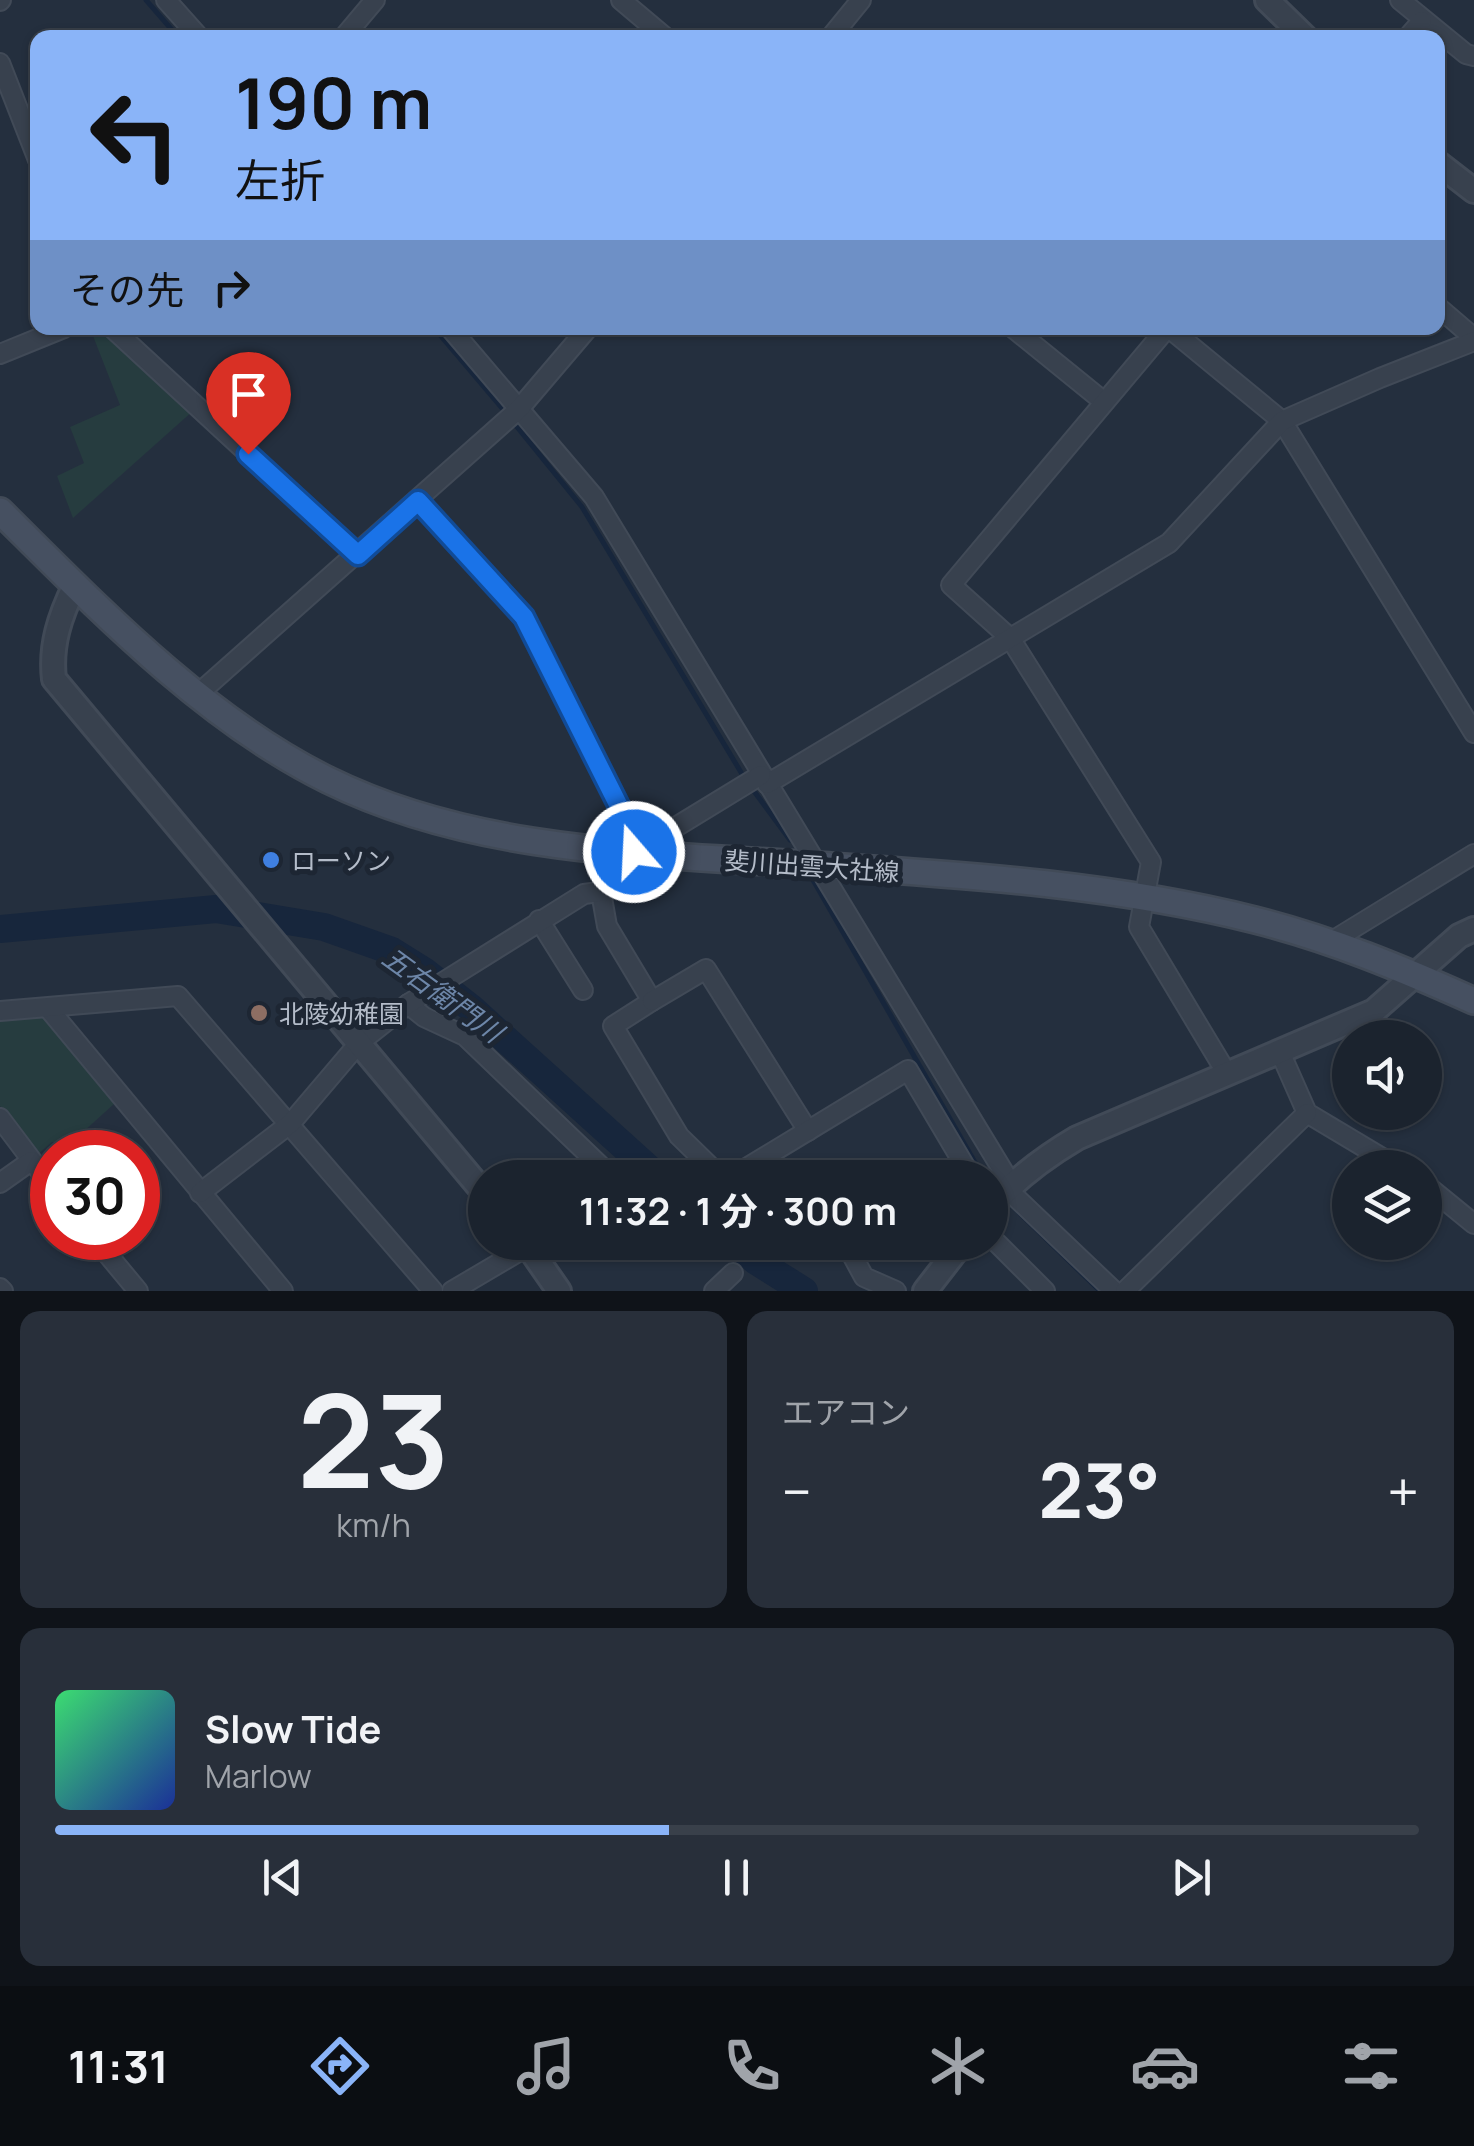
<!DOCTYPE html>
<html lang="ja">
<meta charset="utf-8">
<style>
body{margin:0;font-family:Manrope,"Noto Sans JP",sans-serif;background:#282f3a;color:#f1f3f6;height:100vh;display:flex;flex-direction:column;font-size:38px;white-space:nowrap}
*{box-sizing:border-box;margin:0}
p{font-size:32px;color:#a0a4aa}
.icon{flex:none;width:55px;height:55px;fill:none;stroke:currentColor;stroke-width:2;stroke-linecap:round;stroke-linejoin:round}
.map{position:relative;height:1291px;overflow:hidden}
.sheet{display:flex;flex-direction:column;gap:20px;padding:20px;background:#0f1319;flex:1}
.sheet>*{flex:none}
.banner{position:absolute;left:30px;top:30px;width:1415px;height:305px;border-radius:20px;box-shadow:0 2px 8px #0004,0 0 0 2px #39404a;background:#8ab4f8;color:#111;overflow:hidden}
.buttons{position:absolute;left:1332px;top:1020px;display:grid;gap:20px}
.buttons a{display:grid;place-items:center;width:110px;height:110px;border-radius:50%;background:#1b232e;box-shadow:0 2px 8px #0004,0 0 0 2px #39404a;font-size:50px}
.speed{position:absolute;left:30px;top:1130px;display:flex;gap:20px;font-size:50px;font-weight:700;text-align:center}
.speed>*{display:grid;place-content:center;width:130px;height:130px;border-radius:50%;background:#1b232e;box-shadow:0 2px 8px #0004,0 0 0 2px #39404a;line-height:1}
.speed .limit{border:15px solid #d22;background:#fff;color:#111}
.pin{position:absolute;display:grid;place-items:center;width:85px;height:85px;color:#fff;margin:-102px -42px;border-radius:50% 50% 50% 0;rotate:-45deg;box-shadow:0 0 10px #0007}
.pin .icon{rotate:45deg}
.me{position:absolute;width:110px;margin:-55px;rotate:341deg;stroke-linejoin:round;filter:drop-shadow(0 0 8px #0008)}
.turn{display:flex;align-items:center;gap:35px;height:210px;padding:0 40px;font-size:45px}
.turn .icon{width:130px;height:130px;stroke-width:2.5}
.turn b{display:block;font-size:70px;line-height:85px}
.then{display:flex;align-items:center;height:95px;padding:0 40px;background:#0003;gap:20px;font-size:38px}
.big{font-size:75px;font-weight:700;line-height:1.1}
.sheet .card{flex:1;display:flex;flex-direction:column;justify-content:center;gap:15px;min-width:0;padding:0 35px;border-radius:20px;background:#282f3a}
.sheet .dial{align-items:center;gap:0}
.dial b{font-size:130px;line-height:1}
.song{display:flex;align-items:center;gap:30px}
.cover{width:120px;height:120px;border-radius:15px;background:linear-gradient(135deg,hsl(140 70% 55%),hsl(230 70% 35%))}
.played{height:10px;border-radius:5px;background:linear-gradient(90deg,#8ab4f8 45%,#39404a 45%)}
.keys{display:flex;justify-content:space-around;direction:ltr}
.heat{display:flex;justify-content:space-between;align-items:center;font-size:55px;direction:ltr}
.sheet .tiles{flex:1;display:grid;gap:20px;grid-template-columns:1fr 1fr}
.card:last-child{grid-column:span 2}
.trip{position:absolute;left:468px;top:1160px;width:540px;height:100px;border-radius:50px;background:#1b232e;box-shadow:0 2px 8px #0004,0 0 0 2px #39404a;font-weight:700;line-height:100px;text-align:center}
.menu{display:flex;height:160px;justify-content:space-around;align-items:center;background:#0b0e12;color:#a0a4aa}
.menu .icon{width:70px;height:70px}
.menu .current{color:#8ab4f8}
.menu b{font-size:45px;color:#f1f3f6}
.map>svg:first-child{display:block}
.green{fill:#263c3f}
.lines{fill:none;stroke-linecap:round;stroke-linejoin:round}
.stream{stroke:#17263c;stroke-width:5}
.river{stroke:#17263c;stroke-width:28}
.minor-casing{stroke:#414a57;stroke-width:22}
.tertiary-casing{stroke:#414a57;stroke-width:28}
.secondary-casing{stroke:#414a57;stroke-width:30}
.minor{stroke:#38414e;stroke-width:18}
.tertiary{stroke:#38414e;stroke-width:22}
.secondary{stroke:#465061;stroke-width:25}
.route-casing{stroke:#114b97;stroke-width:25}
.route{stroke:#1a73e8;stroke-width:18}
.shop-dot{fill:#3f7fe0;stroke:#1d2633;stroke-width:4}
.education-dot{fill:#8d6e63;stroke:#1d2633;stroke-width:4}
.labels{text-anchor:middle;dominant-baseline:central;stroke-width:10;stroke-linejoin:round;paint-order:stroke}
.poi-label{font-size:25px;fill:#b4bcc9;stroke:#1d2633;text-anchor:start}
.street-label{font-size:25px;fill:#b4bcc9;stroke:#1d2633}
.water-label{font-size:28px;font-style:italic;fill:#6d86a8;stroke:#1d2633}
</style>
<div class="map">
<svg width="1474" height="1291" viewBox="0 0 1474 1291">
<rect width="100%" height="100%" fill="#242f3e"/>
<!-- green -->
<g class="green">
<path d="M100,328H108L194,410L73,518L57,476L84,463L70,427L120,405L93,336Z"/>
<path d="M42,1015L115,1103L72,1142H52L37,1155L0,1106V1021Z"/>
</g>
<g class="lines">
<!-- stream -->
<g class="stream">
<path d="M146,0L179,38"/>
<path d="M434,328L506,413"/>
<path d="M513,422L582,507L745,779L790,840"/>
<path d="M813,880L984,1178"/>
<path d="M1007,1201L1100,1291"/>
</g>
<!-- river -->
<g class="river">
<path d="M0,929L216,909L324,927L392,951L424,971L471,1008L659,1178"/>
<path d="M734,1242L756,1261L804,1291"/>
</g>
<!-- minor casing -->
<g class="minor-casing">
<g id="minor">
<path d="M166,0L200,38"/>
<path d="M621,0L666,38"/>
<path d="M1400,0L1466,54L1474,56"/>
<path d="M0,1L1,0"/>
<path d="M343,38L375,0"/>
<path d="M830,38L861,0"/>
<path d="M1407,38L1422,21"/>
<path d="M0,63L38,160"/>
<path d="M1438,307L1474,338"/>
<path d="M112,328L358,555"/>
<path d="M450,328L594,497L1011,1184"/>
<path d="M1013,328L1103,401"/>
<path d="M1167,328L951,585L1010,638L1151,862L1139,927L1226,1072"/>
<path d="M1169,328L1282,421L1474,733"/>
<path d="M0,354L64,328"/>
<path d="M198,694L519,409L588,328"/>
<path d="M767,784L1169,543L1282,421L1380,378L1474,341"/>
<path d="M661,857V836L761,775"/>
<path d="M601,892L607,926L652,1001L613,1026L679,1136L722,1178"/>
<path d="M539,920L583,990"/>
<path d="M1329,943L1474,854"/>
<path d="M652,1001L706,969L808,1131"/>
<path d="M408,1004L424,1017L465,1036L613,1178"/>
<path d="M48,1008L283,1291"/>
<path d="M0,1011L178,996L433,1291"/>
<path d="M1280,1052L1307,1113L1399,1168"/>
<path d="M0,1118L52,1187"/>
<path d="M730,1178L908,1070L972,1178"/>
<path d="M0,1183L31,1161"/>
<path d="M1425,1184L1474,1224"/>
<path d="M1007,1189L1114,1291"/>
<path d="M200,1193L291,1123L359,1043L408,1004L584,894L606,891L621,879L634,852L635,838L524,617L418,501"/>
<path d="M990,1236L1045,1291"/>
<path d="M94,1238L138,1291"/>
<path d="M845,1242L864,1277L896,1291"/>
<path d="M0,1288L3,1291"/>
<path d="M452,1291L535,1242"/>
<path d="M714,1291L733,1273"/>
<path d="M1125,1291L1307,1113"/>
</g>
</g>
<!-- tertiary casing -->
<g class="tertiary-casing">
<g id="tertiary">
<path d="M1267,0L1306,38"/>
<path d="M1438,163L1474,191"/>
<path d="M75,585C60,616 50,645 54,679L485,1194"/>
<path d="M990,1208C1015,1179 1043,1158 1077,1138L1374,1011L1459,936L1474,929"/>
<path d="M525,1242L559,1291"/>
<path d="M925,1291L963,1242"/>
</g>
</g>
<!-- secondary casing -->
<g class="secondary-casing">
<path id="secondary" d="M0,511C97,607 204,719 328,780C478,854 654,854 817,865C964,875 1112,884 1255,920C1331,939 1403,969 1474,1001"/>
</g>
<!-- minor -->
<use href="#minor" class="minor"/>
<!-- tertiary -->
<use href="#tertiary" class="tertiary"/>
<!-- secondary -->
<use href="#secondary" class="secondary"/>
</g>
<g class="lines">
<!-- route casing -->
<g class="route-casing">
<path id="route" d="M248,454L358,555L418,501L524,617L635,838L634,852"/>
</g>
<!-- route -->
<use href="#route" class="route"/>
</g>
<!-- markers -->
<circle class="shop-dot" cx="271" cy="860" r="10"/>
<circle class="education-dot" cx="259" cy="1013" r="10"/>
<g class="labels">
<!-- poi labels -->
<g class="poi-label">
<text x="291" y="860">ローソン</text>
<text x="279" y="1013">北陵幼稚園</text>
</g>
<!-- street labels -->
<g class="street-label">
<text transform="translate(812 866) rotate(4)">斐川出雲大社線</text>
</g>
<!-- water labels -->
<g class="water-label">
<text transform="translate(443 994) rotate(36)">五右衛門川</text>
</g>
</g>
</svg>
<div class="buttons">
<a><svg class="icon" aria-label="sound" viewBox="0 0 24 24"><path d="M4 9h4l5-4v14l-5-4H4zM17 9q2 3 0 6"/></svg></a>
<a><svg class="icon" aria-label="layers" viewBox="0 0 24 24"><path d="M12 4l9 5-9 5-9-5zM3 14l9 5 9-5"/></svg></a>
</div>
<div class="speed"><div class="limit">30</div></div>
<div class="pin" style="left:248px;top:454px;background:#d93025"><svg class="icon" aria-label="arrive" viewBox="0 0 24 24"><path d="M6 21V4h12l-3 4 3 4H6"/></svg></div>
<svg class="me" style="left:634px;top:852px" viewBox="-20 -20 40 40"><circle r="17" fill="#1a73e8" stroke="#fff" stroke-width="3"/><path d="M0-11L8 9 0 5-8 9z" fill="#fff"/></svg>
<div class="trip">11:32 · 1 分 · 300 m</div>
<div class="banner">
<div class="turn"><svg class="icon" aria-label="left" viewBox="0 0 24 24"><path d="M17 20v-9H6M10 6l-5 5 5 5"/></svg><div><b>190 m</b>左折</div></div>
<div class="then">その先<svg class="icon" aria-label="right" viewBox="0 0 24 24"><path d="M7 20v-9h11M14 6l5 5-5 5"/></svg></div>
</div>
</div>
<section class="sheet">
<div class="tiles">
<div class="card dial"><b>23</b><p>km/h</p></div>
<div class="card"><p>エアコン</p>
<div class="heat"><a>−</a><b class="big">23°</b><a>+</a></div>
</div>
<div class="card">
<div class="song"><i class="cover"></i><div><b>Slow Tide</b><p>Marlow</p></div></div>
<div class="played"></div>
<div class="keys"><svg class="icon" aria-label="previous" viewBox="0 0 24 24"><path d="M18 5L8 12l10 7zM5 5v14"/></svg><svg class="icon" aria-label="pause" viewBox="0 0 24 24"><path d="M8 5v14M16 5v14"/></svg><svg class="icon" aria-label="next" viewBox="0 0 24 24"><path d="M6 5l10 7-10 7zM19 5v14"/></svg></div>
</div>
</div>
</section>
<nav class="menu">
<b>11:31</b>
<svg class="icon current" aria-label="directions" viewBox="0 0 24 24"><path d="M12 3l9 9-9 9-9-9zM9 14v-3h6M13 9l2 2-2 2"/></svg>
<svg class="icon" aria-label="music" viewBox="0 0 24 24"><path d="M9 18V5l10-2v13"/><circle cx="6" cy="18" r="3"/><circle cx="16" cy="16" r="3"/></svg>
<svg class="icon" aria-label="phone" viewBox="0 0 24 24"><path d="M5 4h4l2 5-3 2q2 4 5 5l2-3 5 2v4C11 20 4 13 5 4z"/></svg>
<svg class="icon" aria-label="climate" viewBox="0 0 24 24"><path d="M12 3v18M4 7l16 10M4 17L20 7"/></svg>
<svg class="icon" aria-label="car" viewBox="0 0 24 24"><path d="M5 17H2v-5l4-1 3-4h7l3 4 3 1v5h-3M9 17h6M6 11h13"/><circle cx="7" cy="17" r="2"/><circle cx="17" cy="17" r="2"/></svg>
<svg class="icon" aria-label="filters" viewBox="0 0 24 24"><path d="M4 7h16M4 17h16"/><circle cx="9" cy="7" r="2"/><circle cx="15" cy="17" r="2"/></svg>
</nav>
